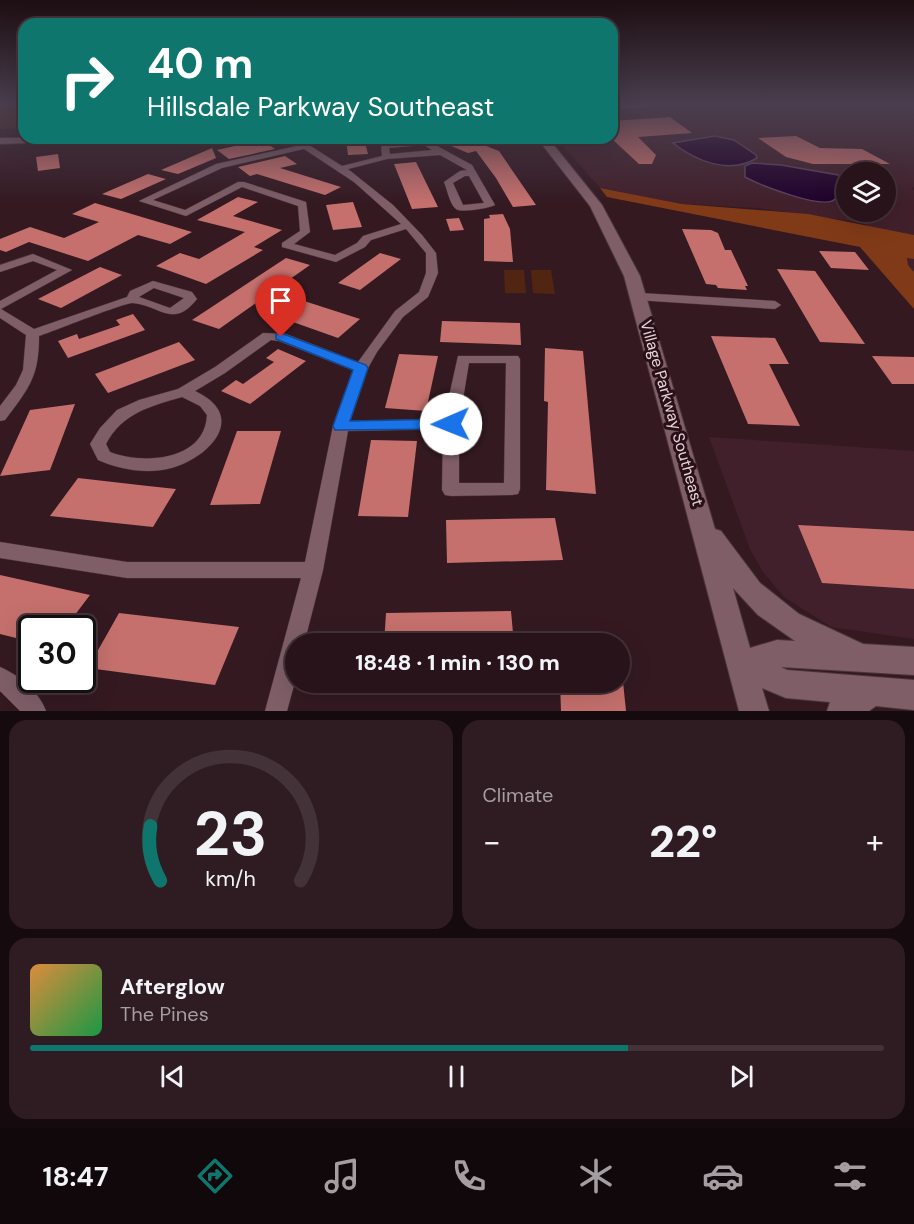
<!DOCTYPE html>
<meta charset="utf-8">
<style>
body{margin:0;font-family:"DM Sans",sans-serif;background:#2f1c22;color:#f1f3f6;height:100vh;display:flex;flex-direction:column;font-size:22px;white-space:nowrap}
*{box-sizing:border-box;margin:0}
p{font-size:20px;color:#a49ea2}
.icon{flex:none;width:33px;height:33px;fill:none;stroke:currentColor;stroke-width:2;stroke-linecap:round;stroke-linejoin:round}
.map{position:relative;height:711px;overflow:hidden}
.sheet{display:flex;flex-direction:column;gap:9px;padding:9px;background:#150a0e;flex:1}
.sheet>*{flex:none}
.top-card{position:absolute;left:18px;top:18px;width:600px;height:126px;border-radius:18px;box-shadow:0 6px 24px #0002,0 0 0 2px #433238;background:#0f766e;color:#fff;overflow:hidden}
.fabs{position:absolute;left:836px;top:162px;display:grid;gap:12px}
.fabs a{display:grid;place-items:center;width:60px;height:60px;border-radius:50%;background:#271319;box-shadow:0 6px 24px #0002,0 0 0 2px #433238;font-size:30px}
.speed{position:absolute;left:18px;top:615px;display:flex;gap:12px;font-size:30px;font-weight:700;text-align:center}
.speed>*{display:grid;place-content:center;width:78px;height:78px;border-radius:50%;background:#271319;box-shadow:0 6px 24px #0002,0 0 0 2px #433238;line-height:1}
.speed .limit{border:3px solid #111;border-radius:9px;background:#fff;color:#111}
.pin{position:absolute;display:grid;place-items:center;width:51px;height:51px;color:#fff;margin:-62px -26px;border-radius:50% 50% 50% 0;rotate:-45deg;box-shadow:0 0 6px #0007}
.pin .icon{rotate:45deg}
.me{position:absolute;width:66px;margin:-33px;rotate:269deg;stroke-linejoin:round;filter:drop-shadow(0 0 4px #0008)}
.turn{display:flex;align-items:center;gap:21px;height:126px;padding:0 30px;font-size:27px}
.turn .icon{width:78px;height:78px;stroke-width:2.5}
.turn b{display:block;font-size:42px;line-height:51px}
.big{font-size:45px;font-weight:800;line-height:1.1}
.sheet .widget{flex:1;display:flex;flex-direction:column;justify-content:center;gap:9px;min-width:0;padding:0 21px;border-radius:18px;background:#2f1c22}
.sheet .dial{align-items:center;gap:0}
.dial svg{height:156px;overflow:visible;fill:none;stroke:#433238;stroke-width:7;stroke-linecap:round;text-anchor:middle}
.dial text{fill:#f1f3f6;stroke:none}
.song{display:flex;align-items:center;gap:18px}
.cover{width:72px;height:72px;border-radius:9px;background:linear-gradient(135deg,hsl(30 70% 55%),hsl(140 70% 35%))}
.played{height:6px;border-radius:3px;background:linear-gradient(90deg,#0f766e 70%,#433238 70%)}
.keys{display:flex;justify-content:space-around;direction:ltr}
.heat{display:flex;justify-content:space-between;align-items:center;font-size:33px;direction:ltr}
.sheet .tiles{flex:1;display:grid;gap:9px;grid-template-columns:1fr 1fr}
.widget:last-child{grid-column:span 2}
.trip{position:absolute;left:285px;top:633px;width:345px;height:60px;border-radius:30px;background:#271319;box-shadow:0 6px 24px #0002,0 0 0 2px #433238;font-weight:800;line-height:60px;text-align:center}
.tabs{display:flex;height:96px;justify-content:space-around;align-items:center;background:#10080a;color:#a49ea2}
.tabs .icon{width:42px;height:42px}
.tabs .selected{color:#0f766e}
.tabs b{font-size:27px;color:#f1f3f6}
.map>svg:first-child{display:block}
.built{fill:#41202b;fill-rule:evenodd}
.green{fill:#502612}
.forest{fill:#813a17}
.water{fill:#20012b;stroke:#5b405f;stroke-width:1.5}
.building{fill:#c5706d}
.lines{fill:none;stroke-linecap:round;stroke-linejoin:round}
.minor-casing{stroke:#4b363c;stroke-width:1}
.tertiary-casing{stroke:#4b363c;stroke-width:2}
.secondary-casing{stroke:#4b363c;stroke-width:2}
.minor{fill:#7f5e68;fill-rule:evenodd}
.tertiary{fill:#7f5e68;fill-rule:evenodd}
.secondary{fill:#7f5e68;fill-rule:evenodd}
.route{fill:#1a73e8;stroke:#114b97;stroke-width:1.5}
.labels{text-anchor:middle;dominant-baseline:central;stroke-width:6;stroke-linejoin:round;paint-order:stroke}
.street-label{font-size:16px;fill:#e6d3d8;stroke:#291018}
</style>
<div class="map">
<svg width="914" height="711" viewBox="0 0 914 711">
<rect width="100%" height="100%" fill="#341921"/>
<!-- built -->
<g class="built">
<path d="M761,104H914V187L911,188L914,190V272L908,265L907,257L864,223L756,208L682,204L600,188L556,138H612V111ZM846,172H885V212H846Z"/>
<path d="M709,437L914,451V639L831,627L784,597L763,572L750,549Z"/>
</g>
<!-- green -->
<g class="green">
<path d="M0,104H24V128L0,129Z"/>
<path d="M504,270H524L526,293H505Z"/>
<path d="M531,270H551L555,294L533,293Z"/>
</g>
<!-- forest -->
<path class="forest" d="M600,188L682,204L808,214L914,235V259L907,258L908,265L914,272V309L860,247L607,197Z"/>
<!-- water -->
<g class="water">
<path d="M715,136L734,140L756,155L757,158C729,175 696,161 673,143Z"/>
<path d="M752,163L781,165L844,176L846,184C840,189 839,194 835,199C824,211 758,184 745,177V166Z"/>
</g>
<!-- building -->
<g class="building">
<path d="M670,117L692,133L638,137L656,155L652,164H639L612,139V121Z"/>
<path d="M796,136L820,148L862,149L890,164H813L786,157L758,138Z"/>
<path d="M356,138H364L368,154L348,155L346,139Z"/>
<path d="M432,138H466L499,151L536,205L513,207L496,178L476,151L468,153Z"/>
<path d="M262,140L275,149L229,159L217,150Z"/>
<path d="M212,148L216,158L178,174L161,170Z"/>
<path d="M58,154L60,168L38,171L36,157Z"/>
<path d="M285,156L297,164L280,168L341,187L325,195L257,174L250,176L238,167Z"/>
<path d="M416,162L438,207L412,209L394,164Z"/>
<path d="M148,174L166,179L121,199L102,194Z"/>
<path d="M238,197L258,202L233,216L282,230L254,247L263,250L206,284L156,266L180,253L199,259L245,232L197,220Z"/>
<path d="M353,202L362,227L333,230L326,205Z"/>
<path d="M95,203L192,232L170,244L138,235L88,261L29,242L6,252L0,250V239L30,227L64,238L99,222L72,214Z"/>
<path d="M503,214L510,229L513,262L484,261V219L490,218L489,215Z"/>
<path d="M459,218L464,230L450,231L446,219Z"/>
<path d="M682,229L711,230L718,233L725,250H731L748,286H745L747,290L718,288L716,285L706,284Z"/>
<path d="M819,251L855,252L869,270L831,268Z"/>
<path d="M380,253L401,259L360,290L338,283Z"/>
<path d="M286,258L310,265L219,329L192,320Z"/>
<path d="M100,267L122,275L61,308L38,299Z"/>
<path d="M777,269L815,271L865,344L820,342Z"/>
<path d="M298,299L360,319L338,338L276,316Z"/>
<path d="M133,314L145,330L68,358L58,341L77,334L79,339L91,335L120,325L116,320Z"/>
<path d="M442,321L520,323L521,345L440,342Z"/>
<path d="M711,336L775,338L789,364H769L800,426L748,424Z"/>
<path d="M179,342L195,360L108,393L95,374Z"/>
<path d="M545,348L583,351L596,494L546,490L548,402L544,401Z"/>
<path d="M278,349L306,361L250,404L221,391L236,380L243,384L274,362L266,358Z"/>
<path d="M399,354L438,356L426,411L385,408Z"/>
<path d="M872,356L914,357V384H892Z"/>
<path d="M75,404L50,470L0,476L30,410Z"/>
<path d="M237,431H281L260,504L210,505Z"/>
<path d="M371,440L417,441L408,517L358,516Z"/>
<path d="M78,478L148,486L176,489L153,527L50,516Z"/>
<path d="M555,518L563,560L447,563L446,520Z"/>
<path d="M798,525L914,531V589L822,583Z"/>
<path d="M0,575L90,595L65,628H32V642L0,634Z"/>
<path d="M511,611L514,644H384L386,613Z"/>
<path d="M119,613L239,627L215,685L88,668Z"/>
<path d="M560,682H623L626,711H561Z"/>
</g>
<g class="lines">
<!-- minor casing -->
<g class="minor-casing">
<g id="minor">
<path d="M299,138H307L309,145L342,166L382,156L381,144L428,141L472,165L495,205C490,208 461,213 456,209C450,205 447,189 444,182L460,171L467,170L440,155L387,159L348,169L393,205L422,235L436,253L438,273L428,297L403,317L377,352L368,368L350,421L444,419L458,356H518L520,359V489L518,494L512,495L451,496L445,495L442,490L443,429L348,431L323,570L304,644H296V678L287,711H265L301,578H127L0,558V542L127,562H305L333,426L353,370L279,341L271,340L225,373L195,391C253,418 203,464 162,470C140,473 119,469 98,460L90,444L100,428L117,410L139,400L178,389L215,367L263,333L286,334L358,362L395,311L419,292L426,273V253L406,229L371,240L365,247L336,262L282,247V243L300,231L298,206L242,187L186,216L139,201L216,164L301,145ZM424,145L432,150L390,154L389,148ZM304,149L354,182L401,224L363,236L357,243L335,255L294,244L310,232L306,202L244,182H238L185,210L153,200L222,168ZM465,176H469L484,203L463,205L453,183ZM469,363H506L504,483H459V424ZM182,397L200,406L207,415C205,461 143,465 110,452L106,444C122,413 151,406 182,397Z"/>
<path d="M33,254L72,270L1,309L34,329L127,297L130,291L153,281L192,292L197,299C173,329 161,306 133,303C123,303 54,331 39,336C39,377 29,388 5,420L0,421V406L16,385L23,370L26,335L0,318V301L57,270L33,261L0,272V265ZM154,288L184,298L170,308L139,297Z"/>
<path d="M640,293L775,301L781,305L775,309L636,300L634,297Z"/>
<path d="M0,667C19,675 39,692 46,711H20L0,691Z"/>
</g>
</g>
<!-- tertiary casing -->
<g class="tertiary-casing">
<path id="tertiary" d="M537,138H548L602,205L640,276L715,529L721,531L760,583L799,614L863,644L914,647V675L781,667L787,670L914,680V710L876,706L869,711H827L830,702L786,698L762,688L769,711H739L624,276L590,206ZM733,588L758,615L795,641L777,640L750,648Z"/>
</g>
<!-- secondary casing -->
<g class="secondary-casing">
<g id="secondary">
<path d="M612,104H653L648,107L612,109Z"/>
<path d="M0,138H81L76,141L0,144Z"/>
</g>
</g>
<!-- minor -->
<use href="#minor" class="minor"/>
<!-- tertiary -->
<use href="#tertiary" class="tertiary"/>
<!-- secondary -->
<use href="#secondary" class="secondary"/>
</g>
<!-- sky -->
<linearGradient id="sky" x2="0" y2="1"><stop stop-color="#1d0e12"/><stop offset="0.51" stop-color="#4a3e4e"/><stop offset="1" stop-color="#4a3e4e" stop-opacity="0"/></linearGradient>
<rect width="914" height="203" fill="url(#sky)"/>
<!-- route -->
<path class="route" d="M281,333L366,365L368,368L350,421L451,419L459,424L451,429L335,430L333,426L353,370L276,339V334Z"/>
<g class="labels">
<!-- street labels -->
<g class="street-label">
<text transform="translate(672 413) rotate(74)">Village Parkway Southeast</text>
</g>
</g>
</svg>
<div class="fabs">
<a><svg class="icon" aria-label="layers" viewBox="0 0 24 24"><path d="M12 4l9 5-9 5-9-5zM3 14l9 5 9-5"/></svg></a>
</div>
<div class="speed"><div class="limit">30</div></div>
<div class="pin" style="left:281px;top:337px;background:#d93025"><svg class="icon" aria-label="arrive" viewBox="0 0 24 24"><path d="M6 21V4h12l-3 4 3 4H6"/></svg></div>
<svg class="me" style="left:451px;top:424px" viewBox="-20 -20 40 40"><circle r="19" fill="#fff"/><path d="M0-13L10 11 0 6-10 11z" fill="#1a73e8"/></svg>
<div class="trip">18:48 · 1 min · 130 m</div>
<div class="top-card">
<div class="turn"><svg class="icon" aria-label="right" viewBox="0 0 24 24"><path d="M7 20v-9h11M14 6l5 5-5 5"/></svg><div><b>40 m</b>Hillsdale Parkway Southeast</div></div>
</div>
</div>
<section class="sheet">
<div class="tiles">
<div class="widget dial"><svg viewBox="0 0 100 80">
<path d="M14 69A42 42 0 1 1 86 69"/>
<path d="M14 69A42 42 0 0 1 9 41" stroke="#0f766e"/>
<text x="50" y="56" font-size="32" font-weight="700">23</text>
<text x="50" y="72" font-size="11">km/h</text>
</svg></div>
<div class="widget"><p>Climate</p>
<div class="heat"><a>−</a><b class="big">22°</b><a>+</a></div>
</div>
<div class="widget">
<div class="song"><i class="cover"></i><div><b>Afterglow</b><p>The Pines</p></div></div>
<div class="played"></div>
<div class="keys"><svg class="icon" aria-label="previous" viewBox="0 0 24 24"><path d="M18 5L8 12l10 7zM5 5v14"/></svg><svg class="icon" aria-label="pause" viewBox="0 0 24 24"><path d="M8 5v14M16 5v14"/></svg><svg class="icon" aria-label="next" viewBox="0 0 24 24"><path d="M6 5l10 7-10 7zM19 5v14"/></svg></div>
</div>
</div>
</section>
<nav class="tabs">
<b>18:47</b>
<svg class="icon selected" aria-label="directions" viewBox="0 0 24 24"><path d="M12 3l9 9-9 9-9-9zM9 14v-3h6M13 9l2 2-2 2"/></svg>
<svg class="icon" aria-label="music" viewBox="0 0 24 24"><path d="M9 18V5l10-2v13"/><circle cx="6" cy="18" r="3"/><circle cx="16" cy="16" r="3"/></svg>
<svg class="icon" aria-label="phone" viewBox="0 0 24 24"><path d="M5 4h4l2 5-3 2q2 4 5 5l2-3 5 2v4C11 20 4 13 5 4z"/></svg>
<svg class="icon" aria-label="climate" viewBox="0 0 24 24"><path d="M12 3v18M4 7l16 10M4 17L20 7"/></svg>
<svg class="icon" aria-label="car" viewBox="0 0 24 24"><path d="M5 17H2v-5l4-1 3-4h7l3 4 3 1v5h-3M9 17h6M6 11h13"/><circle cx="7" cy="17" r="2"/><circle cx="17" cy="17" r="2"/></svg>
<svg class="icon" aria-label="filters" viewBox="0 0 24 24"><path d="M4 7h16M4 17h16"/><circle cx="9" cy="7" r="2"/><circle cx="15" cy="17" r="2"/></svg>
</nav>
